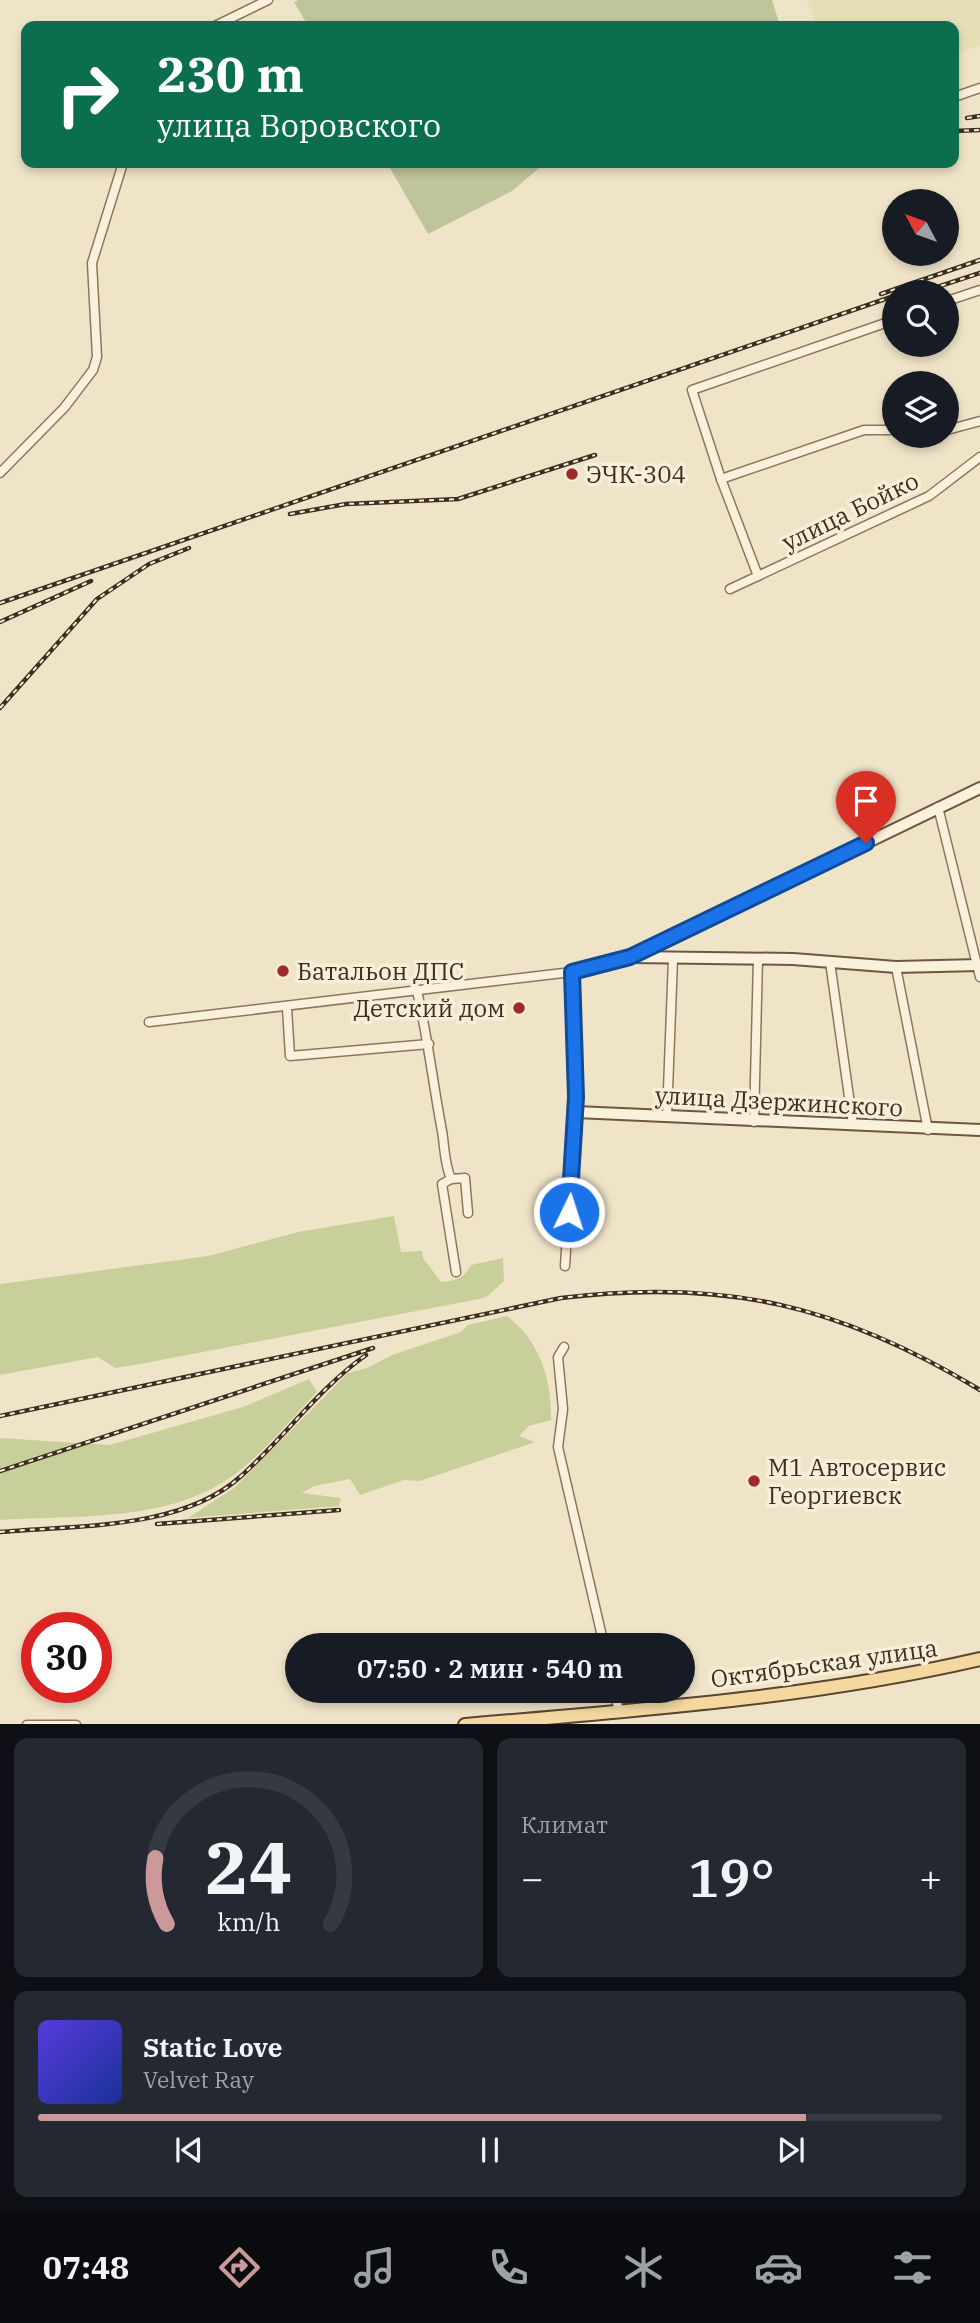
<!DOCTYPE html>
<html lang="ru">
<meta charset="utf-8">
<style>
body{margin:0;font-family:"IBM Plex Serif",serif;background:#242831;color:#f1f3f6;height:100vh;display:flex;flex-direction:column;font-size:26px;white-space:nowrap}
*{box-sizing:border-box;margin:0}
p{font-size:23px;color:#9ea1a6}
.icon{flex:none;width:38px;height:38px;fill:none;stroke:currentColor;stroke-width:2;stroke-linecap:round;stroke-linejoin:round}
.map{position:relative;height:1724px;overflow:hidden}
.side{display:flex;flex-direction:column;gap:14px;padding:14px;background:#0d0f14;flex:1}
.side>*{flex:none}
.banner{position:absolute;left:21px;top:21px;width:938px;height:147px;border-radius:14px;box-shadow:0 4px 10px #0003;background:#0b6e4f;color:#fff;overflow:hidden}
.needle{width:46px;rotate:311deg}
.controls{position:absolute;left:882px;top:189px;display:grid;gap:14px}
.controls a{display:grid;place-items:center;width:77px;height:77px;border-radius:50%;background:#171b24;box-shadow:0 4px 10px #0003;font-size:35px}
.speed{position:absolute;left:21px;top:1612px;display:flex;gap:14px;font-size:35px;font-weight:700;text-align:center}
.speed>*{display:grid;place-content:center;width:91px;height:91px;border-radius:50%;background:#171b24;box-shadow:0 4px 10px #0003;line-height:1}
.speed .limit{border:10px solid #d22;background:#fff;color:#111}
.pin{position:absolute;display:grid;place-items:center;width:60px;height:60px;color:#fff;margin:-72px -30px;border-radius:50% 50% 50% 0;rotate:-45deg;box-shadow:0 0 7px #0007}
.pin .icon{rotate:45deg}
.me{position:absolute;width:77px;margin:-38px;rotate:4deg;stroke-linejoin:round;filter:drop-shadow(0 0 5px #0008)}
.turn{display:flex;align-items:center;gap:24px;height:147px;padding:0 21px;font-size:32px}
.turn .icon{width:91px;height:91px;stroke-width:2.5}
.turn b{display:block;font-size:49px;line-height:60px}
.big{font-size:52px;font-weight:600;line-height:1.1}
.side .tile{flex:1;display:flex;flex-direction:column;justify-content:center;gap:10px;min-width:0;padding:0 24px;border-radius:14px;background:#242831}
.side .dial{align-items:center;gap:0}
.dial svg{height:182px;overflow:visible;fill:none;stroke:#363941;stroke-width:7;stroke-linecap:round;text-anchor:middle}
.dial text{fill:#f1f3f6;stroke:none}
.song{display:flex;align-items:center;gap:21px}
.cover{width:84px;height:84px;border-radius:10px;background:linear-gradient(135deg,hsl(250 70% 55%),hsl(230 70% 35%))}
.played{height:7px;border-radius:4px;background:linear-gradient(90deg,#cc999b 85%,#363941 85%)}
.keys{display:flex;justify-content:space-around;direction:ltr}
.heat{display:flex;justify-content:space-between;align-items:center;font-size:38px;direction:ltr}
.side .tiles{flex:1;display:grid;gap:14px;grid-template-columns:1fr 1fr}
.tile:last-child{grid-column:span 2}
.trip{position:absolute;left:285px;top:1633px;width:410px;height:70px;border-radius:35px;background:#171b24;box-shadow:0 4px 10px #0003;font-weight:600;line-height:70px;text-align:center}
.tab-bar{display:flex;height:112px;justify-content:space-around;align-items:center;background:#090b0e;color:#9ea1a6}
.tab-bar .icon{width:49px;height:49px}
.tab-bar .current{color:#cc999b}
.tab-bar b{font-size:32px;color:#f1f3f6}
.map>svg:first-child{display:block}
.farmland{fill:#e6deb5}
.green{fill:#c9cf9b}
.cemetery{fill:#bfc49a}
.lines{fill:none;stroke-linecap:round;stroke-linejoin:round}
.street-casing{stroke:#8d765c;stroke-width:11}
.secondary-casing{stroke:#6f573f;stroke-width:14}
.primary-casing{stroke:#5b4430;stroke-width:16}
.street{stroke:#faf1dc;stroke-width:8}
.secondary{stroke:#faf1dc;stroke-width:10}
.primary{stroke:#f3d9a0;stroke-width:12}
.rail-casing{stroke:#3d2e20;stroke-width:4.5}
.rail{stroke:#f7eed8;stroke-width:2;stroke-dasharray:5;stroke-linecap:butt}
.route-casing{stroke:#114b97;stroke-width:18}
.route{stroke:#1a73e8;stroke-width:12}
.poi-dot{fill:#9e2a2b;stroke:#f7eed8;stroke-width:2.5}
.labels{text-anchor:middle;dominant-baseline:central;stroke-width:7;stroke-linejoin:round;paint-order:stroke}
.poi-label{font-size:24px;fill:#3d2e20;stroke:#f7eed8;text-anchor:start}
.street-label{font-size:24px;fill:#3d2e20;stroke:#f7eed8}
</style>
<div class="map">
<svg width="980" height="1725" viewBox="0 0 980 1725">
<rect width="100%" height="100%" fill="#f0e4c8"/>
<!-- farmland -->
<path class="farmland" d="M807,0H980V46L954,54V26H817Z"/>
<!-- green -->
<g class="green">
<path d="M394,1216L401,1252L422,1251L423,1258L441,1282C456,1281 464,1278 471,1265L503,1258L504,1281L488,1296L479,1299L135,1365L115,1368L98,1357L0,1375V1284L208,1256L298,1232Z"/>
<path d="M507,1316C540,1341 552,1380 551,1420L529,1426L519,1436L535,1442L420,1481L404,1480L360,1495L350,1479L314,1486L302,1493L341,1498L339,1506L188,1518L234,1488L348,1373L367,1368L392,1355L461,1332L468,1325Z"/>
<path d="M309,1379L317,1392C292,1418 267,1449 238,1472C172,1523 80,1515 0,1520V1438L110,1445L243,1407Z"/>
</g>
<!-- cemetery -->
<g class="cemetery">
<path d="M298,0H772L780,26H308L294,2Z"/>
<path d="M387,163H545L512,191L428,234Z"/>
</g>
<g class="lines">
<!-- street casing -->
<g class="street-casing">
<g id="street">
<path d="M215,26L268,0"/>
<path d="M954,97L980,88"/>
<path d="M947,301L980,290"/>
<path d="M947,430L980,421"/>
<path d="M0,473L64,408L93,370L97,357L92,263L123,163"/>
<path d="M721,479L864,430H894"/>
<path d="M758,576L721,479L692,390L894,320"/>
<path d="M730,589L929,496L980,457"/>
<path d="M938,807L980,977"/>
<path d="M830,962L853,1125"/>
<path d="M896,967L928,1130"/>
<path d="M417,991C428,1038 433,1084 442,1131C445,1149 444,1162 451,1179L442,1184L456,1272"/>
<path d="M287,1008L290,1056L429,1044"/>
<path d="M149,1022L572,972L630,957"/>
<path d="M667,1116L673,959"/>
<path d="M754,1122L758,958"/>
<path d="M451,1179L465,1178L468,1213"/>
<path d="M565,1266L576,1097L572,972"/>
<path d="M564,1347L558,1357L563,1409L558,1447L604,1645"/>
<path d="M614,1690L619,1711"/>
<path d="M27,1725H76"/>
</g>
</g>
<!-- secondary casing -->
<g class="secondary-casing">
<g id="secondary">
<path d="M630,957L980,788"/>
<path d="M632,957L793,959L896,967L980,965"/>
<path d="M576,1112L980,1130"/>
</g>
</g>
<!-- primary casing -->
<g class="primary-casing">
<path id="primary" d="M465,1725C637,1710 811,1698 980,1659"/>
</g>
<!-- street -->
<use href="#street" class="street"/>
<!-- secondary -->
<use href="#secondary" class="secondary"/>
<!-- primary -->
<use href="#primary" class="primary"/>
<!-- rail casing -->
<g class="rail-casing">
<g id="rail">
<path d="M967,118L980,116"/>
<path d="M954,131L980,130"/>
<path d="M740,163H741"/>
<path d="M922,292L980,273"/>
<path d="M881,294L980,260"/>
<path d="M290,514L346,504L458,499L595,455"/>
<path d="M0,603L894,296"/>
<path d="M0,622L91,581"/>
<path d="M0,708L97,599L149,564L189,548"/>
<path d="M0,1416L561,1298C724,1278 840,1305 980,1390"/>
<path d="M0,1471L373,1348"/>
<path d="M157,1524L339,1510"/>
<path d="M0,1532C76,1525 181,1530 240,1477C284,1438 318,1389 366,1355"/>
</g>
</g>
<!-- rail -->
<use href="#rail" class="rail"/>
</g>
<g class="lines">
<!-- route casing -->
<g class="route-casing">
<path id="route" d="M569,1212L576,1097L572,972L630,957L866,843"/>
</g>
<!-- route -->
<use href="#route" class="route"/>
</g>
<!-- markers -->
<g class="poi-dot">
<circle cx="572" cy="474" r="7"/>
<circle cx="283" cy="971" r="7"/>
<circle cx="519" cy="1008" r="7"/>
<circle cx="754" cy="1481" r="7"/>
</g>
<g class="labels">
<!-- poi labels -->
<g class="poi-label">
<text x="586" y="474">ЭЧК-304</text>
<text x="297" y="971">Батальон ДПС</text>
<text x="505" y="1008" text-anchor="end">Детский дом</text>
<text x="768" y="1467">М1 Автосервис<tspan x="768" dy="28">Георгиевск</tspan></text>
</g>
<!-- street labels -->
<g class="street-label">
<text transform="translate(850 511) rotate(-26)">улица Бойко</text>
<text transform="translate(779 1101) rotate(3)">улица Дзержинского</text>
<text transform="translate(824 1663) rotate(-8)">Октябрьская улица</text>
</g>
</g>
</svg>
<div class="controls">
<a><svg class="needle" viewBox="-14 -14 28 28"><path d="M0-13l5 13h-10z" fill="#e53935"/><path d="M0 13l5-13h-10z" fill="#9ea1a6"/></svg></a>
<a><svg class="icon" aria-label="search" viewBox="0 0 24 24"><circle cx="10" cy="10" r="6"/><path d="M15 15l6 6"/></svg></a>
<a><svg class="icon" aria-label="layers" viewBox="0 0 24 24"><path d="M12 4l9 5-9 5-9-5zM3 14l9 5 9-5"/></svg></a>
</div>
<div class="speed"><div class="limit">30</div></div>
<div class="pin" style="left:866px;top:843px;background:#d93025"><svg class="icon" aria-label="arrive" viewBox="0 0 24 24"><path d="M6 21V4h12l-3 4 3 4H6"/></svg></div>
<svg class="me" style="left:569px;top:1212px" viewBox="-20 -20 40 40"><circle r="17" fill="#1a73e8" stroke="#fff" stroke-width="3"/><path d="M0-11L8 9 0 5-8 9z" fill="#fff"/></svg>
<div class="trip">07:50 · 2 мин · 540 m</div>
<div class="banner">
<div class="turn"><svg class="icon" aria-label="right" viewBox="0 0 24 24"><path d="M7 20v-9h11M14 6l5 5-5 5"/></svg><div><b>230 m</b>улица Воровского</div></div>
</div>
</div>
<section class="side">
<div class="tiles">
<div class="tile dial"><svg viewBox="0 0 100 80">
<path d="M14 69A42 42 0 1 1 86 69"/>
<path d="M14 69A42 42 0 0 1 9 40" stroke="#cc999b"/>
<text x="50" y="56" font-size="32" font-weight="700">24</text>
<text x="50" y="72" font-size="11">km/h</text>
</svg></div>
<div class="tile"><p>Климат</p>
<div class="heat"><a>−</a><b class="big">19°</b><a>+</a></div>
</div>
<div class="tile">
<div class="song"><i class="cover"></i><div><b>Static Love</b><p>Velvet Ray</p></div></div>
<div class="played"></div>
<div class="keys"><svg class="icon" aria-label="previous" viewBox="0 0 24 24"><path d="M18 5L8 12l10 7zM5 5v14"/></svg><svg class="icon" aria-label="pause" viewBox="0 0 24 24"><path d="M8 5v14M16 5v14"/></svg><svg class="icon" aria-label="next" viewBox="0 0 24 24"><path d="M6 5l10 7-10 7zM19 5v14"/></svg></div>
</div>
</div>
</section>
<nav class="tab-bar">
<b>07:48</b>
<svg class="icon current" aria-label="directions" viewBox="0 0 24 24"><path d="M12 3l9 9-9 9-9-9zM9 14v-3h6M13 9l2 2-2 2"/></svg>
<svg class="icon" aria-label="music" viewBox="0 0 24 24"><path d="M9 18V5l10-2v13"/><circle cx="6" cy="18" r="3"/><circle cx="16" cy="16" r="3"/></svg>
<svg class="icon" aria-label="phone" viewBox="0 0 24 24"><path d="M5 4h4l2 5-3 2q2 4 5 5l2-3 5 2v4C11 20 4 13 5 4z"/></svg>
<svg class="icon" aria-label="climate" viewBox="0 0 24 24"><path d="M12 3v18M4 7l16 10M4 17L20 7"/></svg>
<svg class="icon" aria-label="car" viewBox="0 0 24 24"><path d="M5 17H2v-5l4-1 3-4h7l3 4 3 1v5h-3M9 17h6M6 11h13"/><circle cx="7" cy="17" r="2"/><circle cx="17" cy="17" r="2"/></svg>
<svg class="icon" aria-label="filters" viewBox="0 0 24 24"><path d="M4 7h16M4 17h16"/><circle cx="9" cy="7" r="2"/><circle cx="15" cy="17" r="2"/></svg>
</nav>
